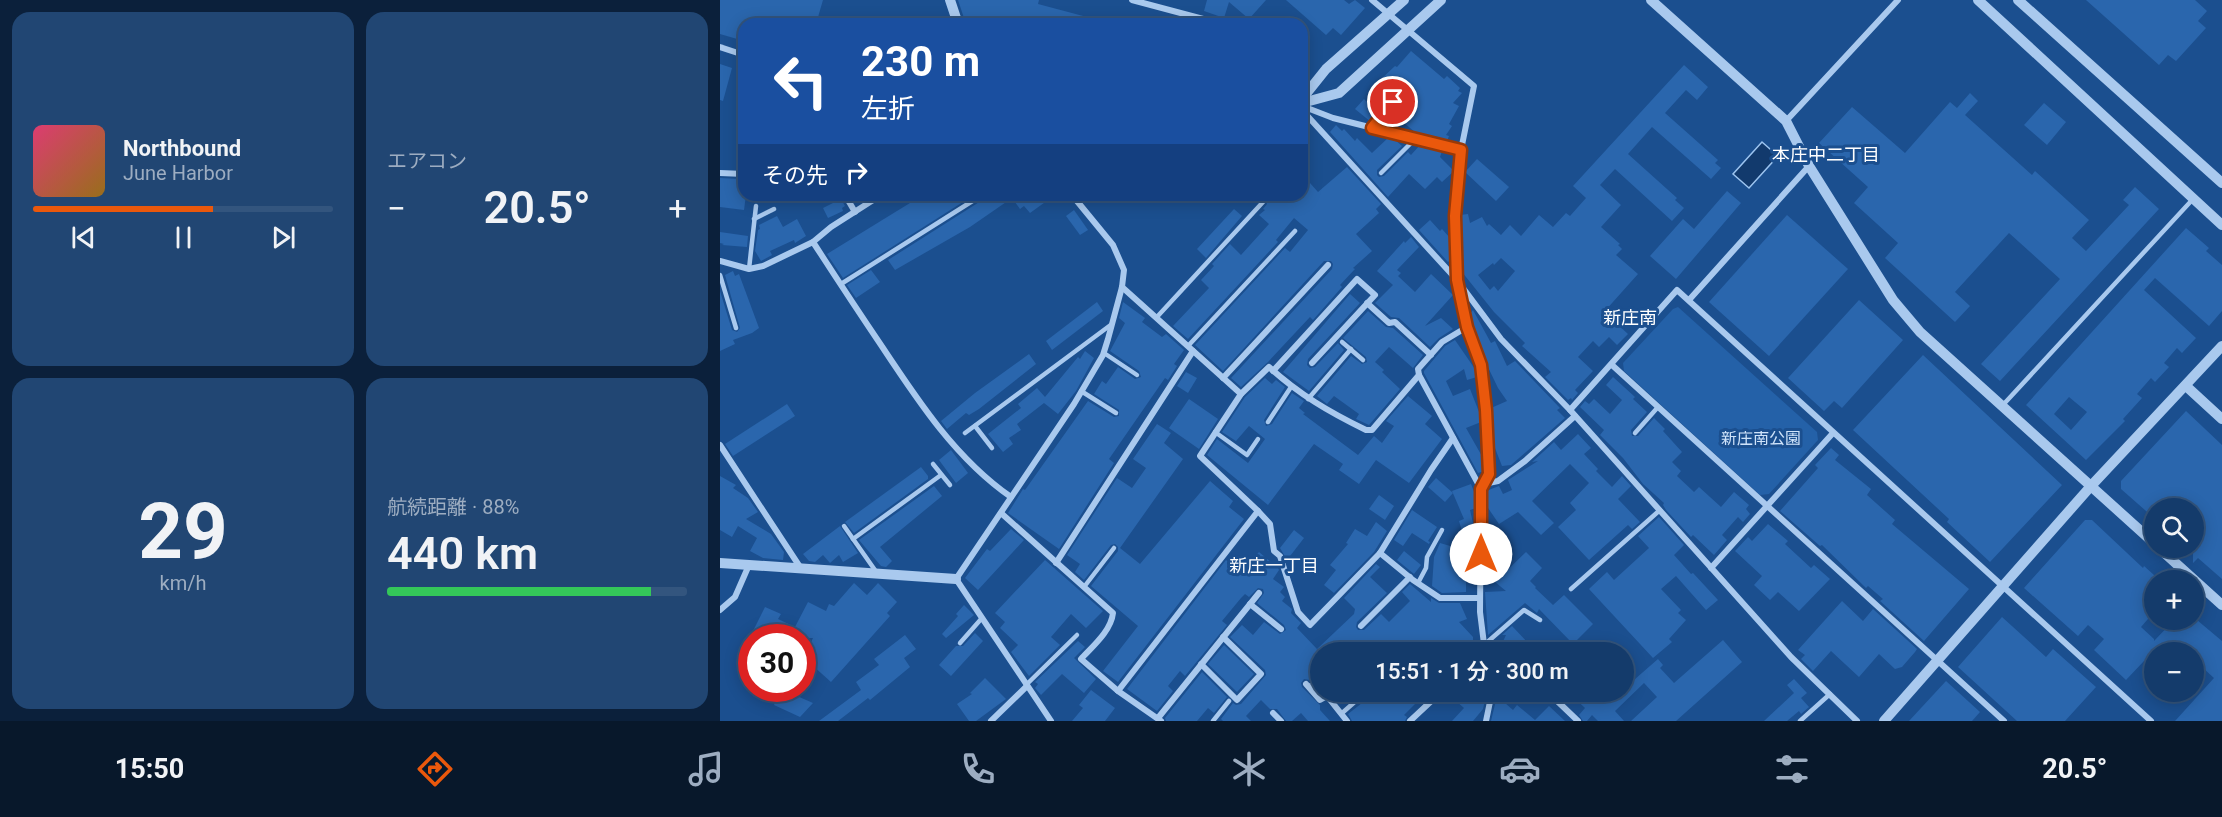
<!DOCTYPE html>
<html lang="ja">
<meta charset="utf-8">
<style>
body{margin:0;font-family:Roboto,"Noto Sans JP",sans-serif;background:#214673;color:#f1f3f6;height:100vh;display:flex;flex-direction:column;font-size:22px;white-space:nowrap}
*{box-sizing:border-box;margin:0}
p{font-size:20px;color:#9dadc1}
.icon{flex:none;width:33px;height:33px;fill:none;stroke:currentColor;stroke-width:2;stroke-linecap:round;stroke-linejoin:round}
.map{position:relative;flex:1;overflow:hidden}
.details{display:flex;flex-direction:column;gap:12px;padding:12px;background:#0b203b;width:720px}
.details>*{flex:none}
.hud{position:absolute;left:18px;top:18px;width:570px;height:183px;border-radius:18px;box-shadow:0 3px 15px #0003,0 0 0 2px #33557e;background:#1a4fa0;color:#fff;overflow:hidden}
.fabs{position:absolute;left:1424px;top:498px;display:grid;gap:12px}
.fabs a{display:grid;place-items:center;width:60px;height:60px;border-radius:50%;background:#143b6b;box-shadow:0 3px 15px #0003,0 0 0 2px #33557e;font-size:30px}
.speed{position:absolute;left:18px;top:624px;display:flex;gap:12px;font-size:30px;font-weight:700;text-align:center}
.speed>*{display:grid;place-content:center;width:78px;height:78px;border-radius:50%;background:#143b6b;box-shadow:0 3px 15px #0003,0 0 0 2px #33557e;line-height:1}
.speed .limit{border:9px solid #d22;background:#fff;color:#111}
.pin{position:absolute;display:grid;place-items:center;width:51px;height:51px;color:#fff;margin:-26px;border:3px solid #fff;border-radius:50%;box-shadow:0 2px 6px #0007}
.me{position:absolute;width:66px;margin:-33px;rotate:0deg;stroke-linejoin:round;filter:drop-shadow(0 0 4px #0008)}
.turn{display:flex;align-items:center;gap:21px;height:126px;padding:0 24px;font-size:27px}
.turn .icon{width:78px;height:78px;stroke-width:2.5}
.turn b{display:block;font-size:42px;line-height:51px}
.then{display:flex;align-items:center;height:57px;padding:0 24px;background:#0003;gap:12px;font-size:22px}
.big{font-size:45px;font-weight:600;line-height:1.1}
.details .tile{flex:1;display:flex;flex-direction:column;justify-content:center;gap:9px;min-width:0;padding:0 21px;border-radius:18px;background:#214673}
.details .dial{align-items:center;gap:0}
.dial b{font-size:78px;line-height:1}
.song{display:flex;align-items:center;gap:18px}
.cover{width:72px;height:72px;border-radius:9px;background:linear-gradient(135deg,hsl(340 70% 55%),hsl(40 70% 35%))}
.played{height:6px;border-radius:3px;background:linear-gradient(90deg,#ea580c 60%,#33557e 60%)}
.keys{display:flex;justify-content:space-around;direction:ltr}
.heat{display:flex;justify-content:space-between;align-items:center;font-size:33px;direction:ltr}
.charge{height:9px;border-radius:4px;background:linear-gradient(90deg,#34c759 88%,#33557e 0)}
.details .tiles{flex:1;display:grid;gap:12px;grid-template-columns:repeat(2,1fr)}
.trip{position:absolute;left:590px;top:642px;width:324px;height:60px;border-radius:30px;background:#143b6b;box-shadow:0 3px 15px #0003,0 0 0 2px #33557e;font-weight:600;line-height:60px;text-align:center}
.menu{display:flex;height:96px;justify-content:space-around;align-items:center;background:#08182b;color:#9dadc1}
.menu .icon{width:42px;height:42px}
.menu .on{color:#ea580c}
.menu b{font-size:27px;color:#f1f3f6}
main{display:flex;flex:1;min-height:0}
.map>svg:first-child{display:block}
.green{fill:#2461a8}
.water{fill:#123a6d;stroke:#9cc4f0;stroke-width:1.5}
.building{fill:#2a66ad;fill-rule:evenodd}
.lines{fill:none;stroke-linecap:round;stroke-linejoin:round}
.service{stroke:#a9c9ee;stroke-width:4.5}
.minor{stroke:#a9c9ee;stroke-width:6}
.tertiary{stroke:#a9c9ee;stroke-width:10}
.route-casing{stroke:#983908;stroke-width:15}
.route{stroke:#ea580c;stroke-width:10}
.labels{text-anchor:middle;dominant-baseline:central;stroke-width:6;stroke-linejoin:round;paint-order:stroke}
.park-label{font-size:16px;fill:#cfe3fa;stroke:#1b4f8f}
.neighbourhood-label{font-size:18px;fill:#fff;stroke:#1b4f8f}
</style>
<main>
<section class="details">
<div class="tiles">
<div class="tile">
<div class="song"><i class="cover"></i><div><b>Northbound</b><p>June Harbor</p></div></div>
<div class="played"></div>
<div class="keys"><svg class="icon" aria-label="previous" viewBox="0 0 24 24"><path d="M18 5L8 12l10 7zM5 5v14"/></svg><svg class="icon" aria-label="pause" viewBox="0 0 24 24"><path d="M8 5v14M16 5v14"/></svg><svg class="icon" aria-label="next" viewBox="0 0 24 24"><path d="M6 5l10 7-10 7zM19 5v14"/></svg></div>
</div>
<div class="tile"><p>エアコン</p>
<div class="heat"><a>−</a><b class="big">20.5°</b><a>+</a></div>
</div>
<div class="tile dial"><b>29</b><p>km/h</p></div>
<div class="tile"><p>航続距離 · 88%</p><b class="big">440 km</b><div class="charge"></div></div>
</div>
</section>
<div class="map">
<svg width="1502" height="721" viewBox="0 0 1502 721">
<rect width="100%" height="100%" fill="#1b4f8f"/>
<!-- green -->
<path class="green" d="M958,307L1097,432L1098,440L1049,494L1040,495L904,371L903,363L953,309Z"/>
<!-- water -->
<path class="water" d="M1042,142L1058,156L1029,188L1013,174Z"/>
<!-- building -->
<g class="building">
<path d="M0,0H103L96,24L70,18V24H24V41L0,34Z"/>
<path d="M238,0H319L318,4L382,21L381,24H246Z"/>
<path d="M487,0H546L529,19L509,2L504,18L484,11Z"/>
<path d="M566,0H624L629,4L635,0L645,8L621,35L613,28L606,35Z"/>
<path d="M1366,0H1475L1487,11L1478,21L1486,28L1456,61L1448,55L1439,65Z"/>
<path d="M691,51L724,79L727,76L740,88L738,91L742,93L733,103L739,106L729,124L732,126L726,135L729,136L727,141L696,133L683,122L678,129L674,128L664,120L677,103L674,98L669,99L651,122L635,109L644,99L647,102L662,84L659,81L675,66L677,67Z"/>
<path d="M0,64L12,68L3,101L0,100Z"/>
<path d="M964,65L988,87L977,100L966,90L945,113L998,160L995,163L1001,168L991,179L932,127L908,154L957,198L955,200L964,208L952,221L895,169L880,185L901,205L881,227L900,244L898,245L902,249L896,255L918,274L884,312L908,334L897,345L889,337L879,347L873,341L858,357L873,371L855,390L858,393L852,400L851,398L848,400L825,377L831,372L802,346L805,343L774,312L742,272L741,249L743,252L740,215L748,214L750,223L762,217L767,226L769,224L781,235L790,225L801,236L819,215L833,227L846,213L850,216L866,198L853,186ZM781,258L795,271L778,291L774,286L770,290L758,275L773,263L774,265Z"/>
<path d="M1250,93L1258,101L1245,115L1312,175L1315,171L1369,220L1352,238L1366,251L1409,205L1403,200L1415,187L1439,209L1280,381L1261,364L1340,279L1289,233L1235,292L1250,306L1235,322L1165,258L1178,243L1134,203L1148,187L1099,143L1132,107L1185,153L1230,102L1237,108Z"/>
<path d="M1324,103L1346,122L1327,145L1304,125Z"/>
<path d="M616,125L622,131L624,129L635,141L637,138L652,153L669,137L674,139L682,146L657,170V175L659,177L664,176L688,152L691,155L700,145L722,151L720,157L734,171L722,182L717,177L705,189L689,174L668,197L610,132Z"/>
<path d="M757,159L789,187L776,201L745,172Z"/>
<path d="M627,167L661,204L656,209L659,213L636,234L652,251L633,268L635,269L620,285L622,287L593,320L590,317L548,362L521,387L511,378L612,269L613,264L611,261H604L503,371L475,345L565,248L570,252L588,230L574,218L556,240L558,242L468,339L453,326L489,288L481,280L494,266L492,264L510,244L521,255L549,224L539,215L545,210L543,209L547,204L546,199L541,198L536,202L528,195H582V174L598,192Z"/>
<path d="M0,178L20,179L19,188L24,189V195H26L24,210L0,207Z"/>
<path d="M1007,191L1021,203L956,279L930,256L963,219L974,229Z"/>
<path d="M203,195H254L123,278L107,254Z"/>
<path d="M266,195H335L310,213L304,206L300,209L292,198L250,227L175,270L168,260L264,199Z"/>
<path d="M121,199L125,206L122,208L123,211L108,218L103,208Z"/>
<path d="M514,209L522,216L486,258L477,249Z"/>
<path d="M354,210L368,230L360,235L346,216Z"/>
<path d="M1067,215L1128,269L1049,356L989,302Z"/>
<path d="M57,216L63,227L77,219L86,236L75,243L74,240L50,251L52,255L41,261L35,251L38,230L40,229L39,225Z"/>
<path d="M710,220L720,231L722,229L730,238L731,259L728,262L699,230Z"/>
<path d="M1466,228L1489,248L1486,251L1502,265V311L1489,326L1435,278L1424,290L1476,338L1462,353L1457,348L1444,363L1449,367L1435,382L1431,378L1417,394L1422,398L1403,419L1405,421L1366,460L1306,405ZM1349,397L1367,412L1351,430L1334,414Z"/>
<path d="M0,232L28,236L27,247L2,245L4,244L0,243Z"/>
<path d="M691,237L699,247L677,270L681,273L678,276L695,292L711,274L733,295L705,326L721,318L733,329L719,338L710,347L679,318L671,317L655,303L673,285L657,271L684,241L685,243Z"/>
<path d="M151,270L160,282L136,298L127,285Z"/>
<path d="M13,271L15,276L19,274L39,328L32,333L13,340L15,344L0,351V291L12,330L17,332L20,328L5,275Z"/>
<path d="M630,294L640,303L588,359L587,365L590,368L595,367L618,343L624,350L589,391L563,372Z"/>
<path d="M1139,300L1183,340L1122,408L1114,401L1104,411L1068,378Z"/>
<path d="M377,302L383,311L332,350L326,341Z"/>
<path d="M403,302L425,318L422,322L442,337L446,334L464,350L454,364L457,366L448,380L445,378L389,459L394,463L339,549L288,513L303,489L305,490L368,401L394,417L399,416V410L374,394L382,381L386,384L398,367L415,379L421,377L419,371L390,351L405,323L399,318Z"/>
<path d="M753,310L771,343L775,341L787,366L795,361L840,408L837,410L845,418L791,465L782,466L773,443L771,408L787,401L778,388L765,361L752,326L750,314Z"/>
<path d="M648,311L666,327L673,328L703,355L693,368L669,347L655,362L664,370L662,372L680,389L649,425L636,419L639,414L614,396L607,404L597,396L631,356L642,364L647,362L646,357L623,338Z"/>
<path d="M735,340L757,372V377L747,380L744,369L726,381L733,396L750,389L761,417V422L746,428L763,458L764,471L758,473L704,373V371L725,346Z"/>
<path d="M365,351L374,358L356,391L338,414L324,403L297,424L301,430L289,438L293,444L283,452L268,434L301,408L298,404L317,388L325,397L358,357L360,359Z"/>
<path d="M309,354L316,364L259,409L249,415L246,413L227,429L221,421L255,393Z"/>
<path d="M1203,355L1342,485L1270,562L1227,522L1229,519L1133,430Z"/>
<path d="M466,372L477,378L468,393L457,386Z"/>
<path d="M893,377L915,397L913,399L927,412L911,430L912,436H918L934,418L945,429L943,431L962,452L952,462L961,471L957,476L974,492L979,487L1001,507L1014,492L1029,505L1026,509L1030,514L1023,522L1018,517L1002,535L1007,540L994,555L973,535L971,537L946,510L943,505L944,503L923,484L903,458L880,435L884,430L860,407L865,401L869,404L874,399L890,414L902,400L886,385Z"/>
<path d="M545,378L552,384L556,380L565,387L544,420L546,426L552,424L572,393L584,401L579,408L585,413L583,414L638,455L654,436L662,443L674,426L666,421L688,396L712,416L705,424L722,439L689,483L656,460L639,484L619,470L623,464L594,444L548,505L487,455L497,439L528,463L545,439L529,426L516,441L502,432L525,397Z"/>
<path d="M469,399L498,419L479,449L449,428Z"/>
<path d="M67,404L75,416L13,456L5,444Z"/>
<path d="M1466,411L1502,445V579L1478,558L1473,563V508H1434V518L1401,489V481Z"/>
<path d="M437,424L451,433L444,443L463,459L400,548L420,564L490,481L513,501L509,507L524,519L398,682L383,671L418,626L371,586L398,551V547L395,544L391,545L364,580L355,572L360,564L347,555L397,478L412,488L426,468L413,459Z"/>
<path d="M858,434L871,448L864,454L878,469L876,471L892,487L902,476L911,486L898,499L920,522L912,529L908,525L869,560L838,527L856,510L850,503L869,483L850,464L812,501L834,523L821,535L798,512L779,524L766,505V491L779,486L783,494L792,490L788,480L818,461L812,462L834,442L841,450Z"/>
<path d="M1111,448L1119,455L1115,460L1151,489L1147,495L1175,520L1172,524L1249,589L1204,641L1160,601L1163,599L1148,586L1146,588L1102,545L1100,546L1060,511L1098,468L1095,465Z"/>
<path d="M231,450L248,473L236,483L219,460Z"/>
<path d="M201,467L208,476V479L134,533L125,522Z"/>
<path d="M0,476L16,485L13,488L28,498L38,512L26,519L51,534L64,552L63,560L43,558L30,551L37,538L18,526L12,537L0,530Z"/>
<path d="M716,478L733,493L725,502L708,487Z"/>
<path d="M751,484L756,497V508L750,510L755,532L750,534L749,531H742L739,521L744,519L732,491Z"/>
<path d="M214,486L222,496L160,547L172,561L166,567L161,566L139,540Z"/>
<path d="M659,495L674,506L665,520L649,509Z"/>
<path d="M692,510L717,527L708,541L710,542L709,544L692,533L683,546L674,540Z"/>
<path d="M939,517L964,545L954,555L971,574L973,573L998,600L986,610L956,576L941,589L961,610L958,613L966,620L949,639L952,642L933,658L869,589L887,572L894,580L929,548L918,536Z"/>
<path d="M1365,520H1372L1423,568L1424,566L1434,575V612L1421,627L1434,639V641L1454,620H1477L1502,641V721H1455L1494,678L1473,659V652H1434V670L1424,661L1406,680L1374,650L1384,639L1368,625L1358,636L1304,588Z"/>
<path d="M656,522L667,531L654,552L614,593L604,585L616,570L610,565L628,544L626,543L635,529L647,536Z"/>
<path d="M1048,524L1068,541L1065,544L1091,568L1094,565L1110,579L1079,611L1058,592L1050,600L1034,585L1042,576L1015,551L1028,537L1032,541Z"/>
<path d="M120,526L138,553L123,562L119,555L110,563L103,555L95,562L89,561L83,554Z"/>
<path d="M291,529L304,540L258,590L245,578L267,549L270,551Z"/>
<path d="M574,530L584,538L567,560L560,548Z"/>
<path d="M720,543L737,548V545L746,546V592L722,593L712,586L714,557Z"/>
<path d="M768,549L780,550L778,568L766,566Z"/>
<path d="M684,551L701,565L694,574L677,560Z"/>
<path d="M539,552L558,568L559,570L553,579L564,587L560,592L565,597L562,601L572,609L571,613L581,623L577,628L597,649L634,614L635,609L624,598L656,564L660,567L650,577L667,593L637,622L636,627L638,630H644L661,614L669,622L690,601L682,592L690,584L711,602V598L719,603H740L747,619L739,622L753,637V647L747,652H632L619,641L608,652H600V673L590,680L584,679L581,683L582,687L600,705V710L610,721H588L581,713L572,721H566L557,709H550L541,700L526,716L531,721H503L501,719L513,703L516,705L521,704L546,675L545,670L510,637L522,625L533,635L544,622L560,634L566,630L564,625L537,603L544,593L543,589L538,588L529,597L525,594L521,598L502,621L507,625L465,676L460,671L448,686L453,691L437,711L407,689L506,560L521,573Z"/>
<path d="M806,552L822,568L810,581L816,587L815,588L833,605L844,595L873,624L853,644L819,609L817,613L805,603L768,635L765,592L786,591L775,582Z"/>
<path d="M325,560L383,611L366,628L351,614L331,637L340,645L309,676L291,652L298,645L280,628L285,622L275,613Z"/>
<path d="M134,583L147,595L158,583L177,602L167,613L170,616L111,682L92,665L82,685V661L93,638H32V663L20,657L45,607L61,614L58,619L75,627L88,602L106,611L109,604L114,606Z"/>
<path d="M1122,601L1143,621L1153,609L1197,649L1195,652L1182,667L1175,669L1159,654L1139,677L1111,651L1093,671L1081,659L1085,655L1078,650Z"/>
<path d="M244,605L254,615L226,638L222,634L238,616L236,614Z"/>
<path d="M1282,617L1326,657L1333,649L1376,687L1345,721H1297L1238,667Z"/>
<path d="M792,626L810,645L805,652H778L786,635H782Z"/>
<path d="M255,633L263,641L231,676L219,665L236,646H243Z"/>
<path d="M185,635L196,649L184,658L190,667L150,700L148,698L118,721H99L141,690L136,682L159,665L154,659Z"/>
<path d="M1003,640L1022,662L956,721H911L937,697L924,683L895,711L904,721H878L872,715L867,721H863L859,715L865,708L848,692H883L891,700L938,659L943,665L940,668L954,683Z"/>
<path d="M358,641L365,647L354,658L376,679L364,693L342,674L321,695L315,688L318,684L315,682Z"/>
<path d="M504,645L534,674L517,692L488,664Z"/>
<path d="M482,672L507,697L494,713L488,708L477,721H446L445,718Z"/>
<path d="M265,678L286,699L256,721H249L237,704L252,694L250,693Z"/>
<path d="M1074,679L1087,693L1081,698L1089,707L1081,714L1079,711L1067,721H1044L1074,693L1067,685Z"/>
<path d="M1226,681L1260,712L1252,721H1189Z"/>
<path d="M61,688H81L77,696L93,703L80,717L54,705Z"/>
<path d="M371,690L395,708L385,721H352L363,708L359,705Z"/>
<path d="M656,692H663L673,703L685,692H707L684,715L687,717L685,721H632L628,714Z"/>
<path d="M726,692H767L763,709L753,721H732L744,708Z"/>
<path d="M777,696L793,710L797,705L815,720L829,706L845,721H771Z"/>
</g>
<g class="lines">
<!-- service -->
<g class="service">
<path d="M652,128L673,102"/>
<path d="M661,173L695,139"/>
<path d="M34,219L54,209"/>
<path d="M29,269L36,206"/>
<path d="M0,275L16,328"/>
<path d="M121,284L262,195"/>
<path d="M436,318L543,202"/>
<path d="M622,342L643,360"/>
<path d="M468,346L575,231"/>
<path d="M384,353L417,375"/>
<path d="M361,391L396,413"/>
<path d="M588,399L631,349"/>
<path d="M1282,406L1473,199"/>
<path d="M548,422L571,387"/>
<path d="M255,426L272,448"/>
<path d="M495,432L527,455L538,439"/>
<path d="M245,433L392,324"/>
<path d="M915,433L938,407"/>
<path d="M213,464L230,485"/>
<path d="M124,526L157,573"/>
<path d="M133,539L221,475"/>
<path d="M698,583L706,568L707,557L722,530"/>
<path d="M364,587L394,548"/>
<path d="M851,589L940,510"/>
<path d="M240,643L262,618"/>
<path d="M764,645L804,610L820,620"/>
<path d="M306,685L357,635"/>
<path d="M589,687L600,677"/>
<path d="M621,714L646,692"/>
<path d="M493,721L509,701"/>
<path d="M1080,721L1110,694"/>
</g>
<!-- minor -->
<g class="minor">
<path d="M412,0L502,24"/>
<path d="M652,0L754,86L741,150L735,216L737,280L747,327L761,365L766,410L769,474L761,489L760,612L765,652"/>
<path d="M0,47L24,55"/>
<path d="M582,106L613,118L741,150"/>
<path d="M582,110L737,280L781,339L850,410L1071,657L1137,721"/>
<path d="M1066,121L1178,0"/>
<path d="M0,173L24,174"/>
<path d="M125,195L135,212"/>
<path d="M93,242C115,276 138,311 161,345C198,401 236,459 291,497"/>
<path d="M0,261L29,269L43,266L93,242L111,227L161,195"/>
<path d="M402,287L521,394"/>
<path d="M969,300L1089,166"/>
<path d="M647,303L669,323L675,322L711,355"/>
<path d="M892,365L1284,721"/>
<path d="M553,371L637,279L655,295L592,363"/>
<path d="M699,375L761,489"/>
<path d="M503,378L608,265"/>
<path d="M850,410L957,290L1431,721"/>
<path d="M0,445L80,567"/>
<path d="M764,484L778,481L805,461L855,416"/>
<path d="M538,511L550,524L554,551L560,556L578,612L590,625L660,553L711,470L733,438"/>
<path d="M281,513L393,613C391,631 373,646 361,659L398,691L441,721"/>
<path d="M660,553L693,580L720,598H760"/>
<path d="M336,563L473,351"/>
<path d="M991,568L1113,433"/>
<path d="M530,604L561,629"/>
<path d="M0,610L15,597L29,565"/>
<path d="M641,626L690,577"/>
<path d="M481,664L517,700L541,674L503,637"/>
<path d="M586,684L600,700L607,696L627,721"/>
<path d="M398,691L538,511L480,456L521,394L549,367C580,395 609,412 646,430H652L699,375L698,369L722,342L747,327"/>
<path d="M820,692L834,698L858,721"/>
<path d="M553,713L561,721"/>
<path d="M438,718L539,593"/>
<path d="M271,721L307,686"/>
<path d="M331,721L236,579L354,404L383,355L388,339L402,287L404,270L393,245L352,195"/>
<path d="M690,721L721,692"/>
<path d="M766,721L772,692"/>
</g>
<!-- tertiary -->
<g class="tertiary">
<path d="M230,0L238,24"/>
<path d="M931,0L1066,121L1089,166L1173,300L1200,332L1434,543"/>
<path d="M1258,0L1502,225"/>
<path d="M1298,0L1502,183"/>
<path d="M582,99L606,69L684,0"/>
<path d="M582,103L619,93L721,0"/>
<path d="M1466,386L1502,419"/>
<path d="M1439,548L1502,605"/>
<path d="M0,563L236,579"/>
<path d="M1164,721L1371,486L1502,346"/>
</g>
</g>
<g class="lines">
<!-- route casing -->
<g class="route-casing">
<path id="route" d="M673,102L652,128L741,150L735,216L737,280L747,327L761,365L766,410L769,474L761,489V554"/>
</g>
<!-- route -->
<use href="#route" class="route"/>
</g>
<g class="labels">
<!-- park labels -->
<g class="park-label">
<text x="1041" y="438">新庄南公園</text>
</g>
<!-- neighbourhood labels -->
<g class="neighbourhood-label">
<text x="1106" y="154">本庄中二丁目</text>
<text x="910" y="317">新庄南</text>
<text x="554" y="565">新庄一丁目</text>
</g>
</g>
</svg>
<div class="fabs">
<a><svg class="icon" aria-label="search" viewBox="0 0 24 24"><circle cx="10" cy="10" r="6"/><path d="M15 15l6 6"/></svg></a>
<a>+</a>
<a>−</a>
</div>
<div class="speed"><div class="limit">30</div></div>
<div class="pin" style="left:673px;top:102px;background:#d93025"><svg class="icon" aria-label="arrive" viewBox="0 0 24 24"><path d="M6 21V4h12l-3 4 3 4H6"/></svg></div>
<svg class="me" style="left:761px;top:554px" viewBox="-20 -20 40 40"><circle r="19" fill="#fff"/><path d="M0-13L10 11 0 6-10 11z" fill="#ea580c"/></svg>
<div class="trip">15:51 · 1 分 · 300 m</div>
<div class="hud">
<div class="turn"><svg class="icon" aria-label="left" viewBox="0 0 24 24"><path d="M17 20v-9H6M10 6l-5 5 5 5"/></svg><div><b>230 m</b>左折</div></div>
<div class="then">その先<svg class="icon" aria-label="right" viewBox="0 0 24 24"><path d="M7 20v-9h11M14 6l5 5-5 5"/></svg></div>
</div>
</div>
</main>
<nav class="menu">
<b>15:50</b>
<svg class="icon on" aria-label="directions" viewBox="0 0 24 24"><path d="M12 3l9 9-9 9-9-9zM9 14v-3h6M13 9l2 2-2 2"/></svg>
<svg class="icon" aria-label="music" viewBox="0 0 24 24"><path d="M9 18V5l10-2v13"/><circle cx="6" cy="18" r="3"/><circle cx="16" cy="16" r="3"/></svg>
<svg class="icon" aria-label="phone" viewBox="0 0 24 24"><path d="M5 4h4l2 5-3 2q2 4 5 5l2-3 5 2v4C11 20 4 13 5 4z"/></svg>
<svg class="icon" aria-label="climate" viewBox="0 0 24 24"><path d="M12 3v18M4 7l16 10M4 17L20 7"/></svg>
<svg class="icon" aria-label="car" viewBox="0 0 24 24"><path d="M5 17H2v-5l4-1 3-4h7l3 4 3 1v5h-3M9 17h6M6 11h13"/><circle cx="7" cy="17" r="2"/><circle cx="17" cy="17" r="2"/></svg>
<svg class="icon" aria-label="filters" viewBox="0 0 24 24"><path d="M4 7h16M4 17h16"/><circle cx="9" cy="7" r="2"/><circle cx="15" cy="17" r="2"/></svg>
<b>20.5°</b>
</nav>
